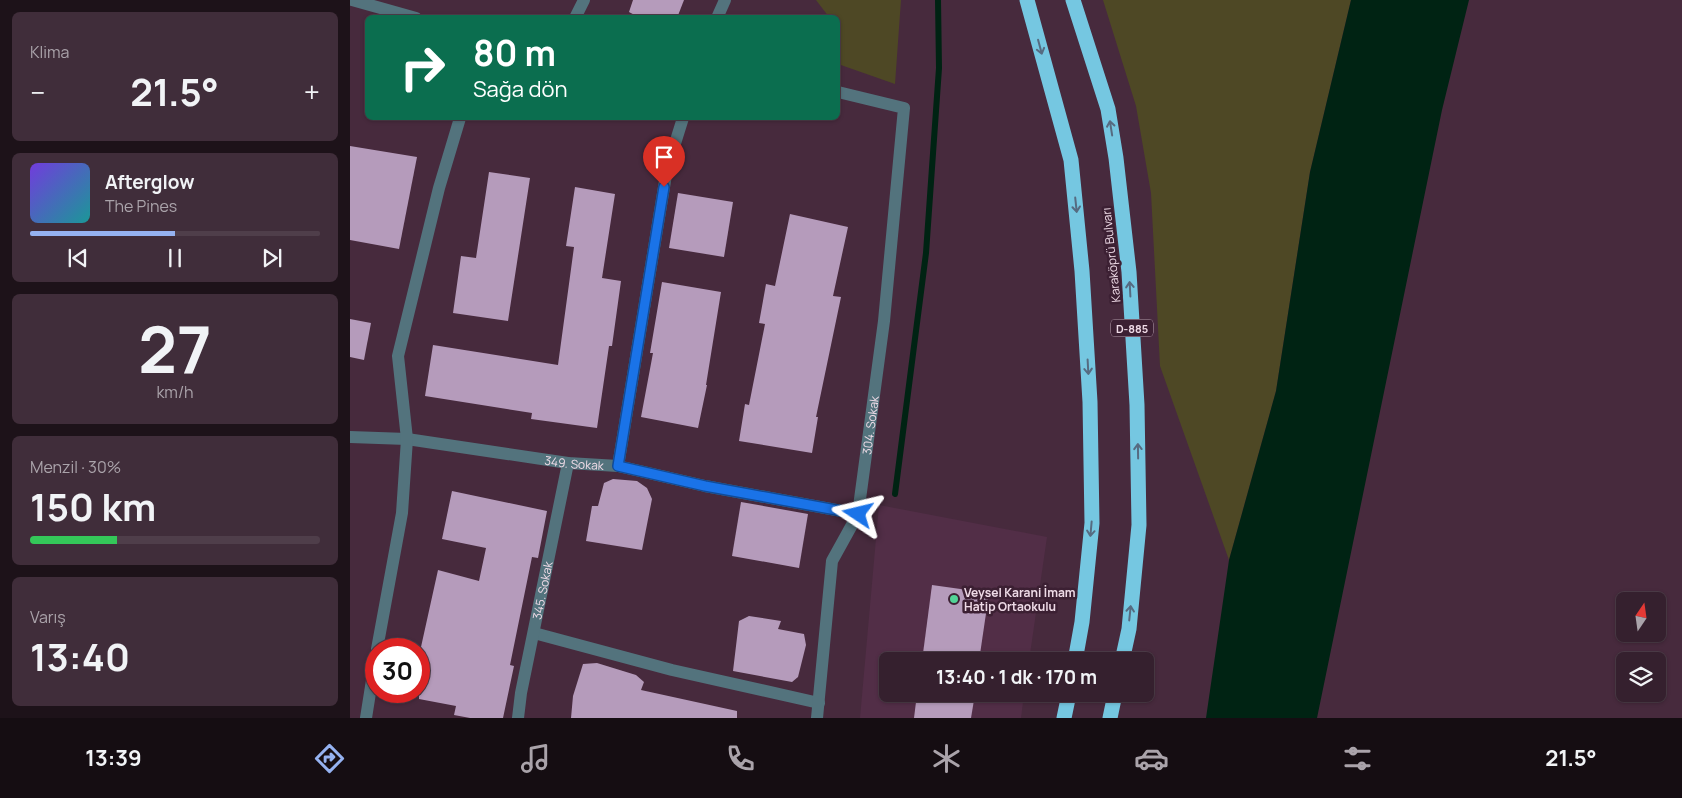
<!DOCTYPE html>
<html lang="tr">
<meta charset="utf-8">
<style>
body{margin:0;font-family:Manrope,sans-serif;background:#402d3a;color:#f1f3f6;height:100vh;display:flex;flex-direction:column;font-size:19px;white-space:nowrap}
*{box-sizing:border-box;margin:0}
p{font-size:16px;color:#aaa3aa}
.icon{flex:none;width:28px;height:28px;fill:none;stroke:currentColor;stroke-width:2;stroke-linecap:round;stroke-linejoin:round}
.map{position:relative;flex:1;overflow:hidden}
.drawer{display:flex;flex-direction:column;gap:12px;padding:12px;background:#1d1219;width:350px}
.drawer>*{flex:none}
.banner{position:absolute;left:15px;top:15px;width:475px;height:105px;border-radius:8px;box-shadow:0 1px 4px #0004,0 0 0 1px #4f3e4a;background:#0b6e4f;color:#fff;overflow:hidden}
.needle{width:32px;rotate:13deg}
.controls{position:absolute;left:1266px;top:592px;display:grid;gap:10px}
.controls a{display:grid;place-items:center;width:50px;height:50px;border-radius:8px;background:#35202e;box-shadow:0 1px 4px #0004,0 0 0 1px #4f3e4a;font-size:25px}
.speed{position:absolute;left:15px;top:638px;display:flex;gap:10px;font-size:25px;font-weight:700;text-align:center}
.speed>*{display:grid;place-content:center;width:65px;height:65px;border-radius:50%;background:#35202e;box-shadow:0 1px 4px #0004,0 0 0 1px #4f3e4a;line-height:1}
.speed .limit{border:8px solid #d22;background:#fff;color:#111}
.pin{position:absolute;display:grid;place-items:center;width:42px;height:42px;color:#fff;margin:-51px -21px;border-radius:50% 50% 50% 0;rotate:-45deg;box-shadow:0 0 5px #0007}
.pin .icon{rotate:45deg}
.me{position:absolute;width:55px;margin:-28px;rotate:280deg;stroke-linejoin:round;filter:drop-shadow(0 0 4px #0008)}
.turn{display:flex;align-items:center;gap:18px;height:105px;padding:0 25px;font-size:22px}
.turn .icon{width:65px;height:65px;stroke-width:2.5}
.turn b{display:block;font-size:35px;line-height:42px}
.big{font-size:38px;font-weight:700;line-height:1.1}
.drawer .tile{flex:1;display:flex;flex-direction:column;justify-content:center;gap:8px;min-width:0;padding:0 18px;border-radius:8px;background:#402d3a}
.drawer .dial{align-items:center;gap:0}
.dial b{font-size:65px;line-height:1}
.song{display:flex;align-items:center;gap:15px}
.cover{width:60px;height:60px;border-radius:8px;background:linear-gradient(135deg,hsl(260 70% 55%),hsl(180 70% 35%))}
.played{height:5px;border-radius:2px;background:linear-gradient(90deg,#95b2f1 50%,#4f3e4a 50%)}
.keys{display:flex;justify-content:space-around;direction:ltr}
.heat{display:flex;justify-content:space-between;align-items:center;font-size:28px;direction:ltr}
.charge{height:8px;border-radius:4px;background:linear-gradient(90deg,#34c759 30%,#4f3e4a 0)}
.trip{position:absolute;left:529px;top:652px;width:275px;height:50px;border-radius:8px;background:#35202e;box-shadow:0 1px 4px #0004,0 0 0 1px #4f3e4a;font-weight:700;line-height:50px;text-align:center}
.dock{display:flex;height:80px;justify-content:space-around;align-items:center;background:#150d12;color:#aaa3aa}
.dock .icon{width:35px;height:35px}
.dock .on{color:#95b2f1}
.dock b{font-size:22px;color:#f1f3f6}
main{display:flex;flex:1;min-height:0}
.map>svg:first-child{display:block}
.built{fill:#522e47}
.green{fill:#4e4825}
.water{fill:#002313}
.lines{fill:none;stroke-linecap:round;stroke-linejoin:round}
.stream{stroke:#002313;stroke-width:6}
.building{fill:#b59bbb}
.street{stroke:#53737d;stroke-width:12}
.highway{stroke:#75c7e1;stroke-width:15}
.oneway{stroke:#566b81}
.route-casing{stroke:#114b97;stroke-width:12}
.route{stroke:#1a73e8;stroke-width:9}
.poi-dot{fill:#52d397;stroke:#3c2033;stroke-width:2}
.labels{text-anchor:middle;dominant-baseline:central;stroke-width:5;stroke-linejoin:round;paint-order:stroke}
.shield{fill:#3c2033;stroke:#b9a3b1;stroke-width:1}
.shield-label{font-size:11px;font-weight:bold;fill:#efdbe7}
.street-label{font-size:12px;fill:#efdbe7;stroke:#3c2033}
.poi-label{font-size:12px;font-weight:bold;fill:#efdbe7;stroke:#3c2033;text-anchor:start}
</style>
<main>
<section class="drawer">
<div class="tile"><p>Klima</p>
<div class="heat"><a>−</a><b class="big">21.5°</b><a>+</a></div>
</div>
<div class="tile">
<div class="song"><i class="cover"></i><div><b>Afterglow</b><p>The Pines</p></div></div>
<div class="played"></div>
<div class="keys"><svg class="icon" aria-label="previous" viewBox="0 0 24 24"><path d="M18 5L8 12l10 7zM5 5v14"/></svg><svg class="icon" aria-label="pause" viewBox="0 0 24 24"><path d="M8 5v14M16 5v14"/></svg><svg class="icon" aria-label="next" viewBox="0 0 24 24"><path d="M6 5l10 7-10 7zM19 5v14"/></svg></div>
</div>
<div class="tile dial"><b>27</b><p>km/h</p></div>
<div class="tile"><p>Menzil · 30%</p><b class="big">150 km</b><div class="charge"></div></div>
<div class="tile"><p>Varış</p><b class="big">13:40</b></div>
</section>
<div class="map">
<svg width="1332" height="718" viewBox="0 0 1332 718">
<rect width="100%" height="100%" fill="#472a3d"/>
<!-- built -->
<path class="built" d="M529,505L697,537L679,661H538V694H674L671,718H510Z"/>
<!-- green -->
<g class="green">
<path d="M466,0H551L545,84L488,64V51L491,35L488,30V18L479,17Z"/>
<path d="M753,0H1001L960,172L926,391L879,560L810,366L801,193L786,106Z"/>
</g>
<!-- water -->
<path class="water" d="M1001,0H1119L1092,110L967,718H856L879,560L926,391L960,172Z"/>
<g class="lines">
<!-- stream -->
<path class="stream" d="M545,494L576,253L589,68L588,0"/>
</g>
<!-- building -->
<g class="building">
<path d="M283,0H334L327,18H290L279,12Z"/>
<path d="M0,146L67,157L49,249L0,240Z"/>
<path d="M139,172L180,178L158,321L103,313L111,256L126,258Z"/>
<path d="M225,187L265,194L252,278L271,281L262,346H259L247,428L181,419L182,413L75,396L83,345L208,365L224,247L216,246Z"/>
<path d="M328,193L383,202L374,257L319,248Z"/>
<path d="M440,214L498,227L483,296L491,297L466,417H468L462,453L389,441L395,404L399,405L415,324L409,323L416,284L425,286Z"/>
<path d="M312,282L371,292L356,385H357L348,428L291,417L303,353H300Z"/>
<path d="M0,319L21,323L14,360L0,357Z"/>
<path d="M263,479L287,481L297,488L302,499L292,550L236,541L242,506H248L254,483Z"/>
<path d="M102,491L197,511L188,558L182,557L160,665L164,666L153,718H120L104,715L106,706L69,699V656L88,570L129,581L136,548L92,539Z"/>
<path d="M391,502L458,514L449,568L382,556Z"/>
<path d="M582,585L639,593L629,661H572Z"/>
<path d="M399,616L431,621L428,629L454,634L456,645L448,677L442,682L383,671L389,621Z"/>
<path d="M247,663L286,675L294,682L291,690L387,711V718H221L223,696L233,664Z"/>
<path d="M567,694H625L621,718H564Z"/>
</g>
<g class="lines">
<!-- street -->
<g class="street">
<path d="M2,0L66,18"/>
<path d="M225,18L234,0"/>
<path d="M367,18L375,0"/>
<path id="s1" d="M0,437L57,439L218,463L268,466L355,486L508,514"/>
<path d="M268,466L317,169L333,118"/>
<path d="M184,633L322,670L469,703"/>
<path d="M27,649L52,513L57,439L48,356L89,188L110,118"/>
<path d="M16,718L26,655"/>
<path id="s2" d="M168,718L171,693L218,463"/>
<path id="s3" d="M467,718L482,561L508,514L534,321L554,108L488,92"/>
</g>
<!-- highway -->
<g class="highway">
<path d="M677,0L721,160L732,271L740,402L742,523L732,622L725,661"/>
<path d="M723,0L758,109L766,158L779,272L787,405L789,525L779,629L772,661"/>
<path d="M714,718L719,694"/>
<path d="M760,718L765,694"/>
</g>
</g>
<!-- one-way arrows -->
<defs><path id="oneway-shaft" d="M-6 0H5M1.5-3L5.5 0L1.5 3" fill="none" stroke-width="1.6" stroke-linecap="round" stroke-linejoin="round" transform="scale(1.25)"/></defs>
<g class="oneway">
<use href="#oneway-shaft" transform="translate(690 47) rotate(75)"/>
<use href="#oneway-shaft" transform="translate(761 128) rotate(-99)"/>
<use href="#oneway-shaft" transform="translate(726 205) rotate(84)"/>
<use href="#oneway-shaft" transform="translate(780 289) rotate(-93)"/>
<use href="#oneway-shaft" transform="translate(738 367) rotate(87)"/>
<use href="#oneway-shaft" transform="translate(788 451) rotate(-91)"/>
<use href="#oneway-shaft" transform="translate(741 529) rotate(95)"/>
<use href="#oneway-shaft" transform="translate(780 613) rotate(-84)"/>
</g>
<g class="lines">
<!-- route casing -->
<g class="route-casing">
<path id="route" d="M314,187L268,466L355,486L508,514"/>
</g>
<!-- route -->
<use href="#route" class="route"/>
</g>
<!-- markers -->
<circle class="poi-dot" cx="604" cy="599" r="5"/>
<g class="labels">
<!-- shield labels -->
<rect class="shield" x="761" y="319.5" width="42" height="17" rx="4"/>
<g class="shield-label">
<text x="782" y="328">D-885</text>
</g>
<!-- street labels -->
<g class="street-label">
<text transform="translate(761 255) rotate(-96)">Karaköprü Bulvarı</text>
<text stroke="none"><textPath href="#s3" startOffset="301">304. Sokak</textPath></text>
<text stroke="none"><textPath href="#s1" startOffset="226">349. Sokak</textPath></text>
<text stroke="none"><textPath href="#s2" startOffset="130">345. Sokak</textPath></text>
</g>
<!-- poi labels -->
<g class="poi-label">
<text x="614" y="592">Veysel Karani İmam<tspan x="614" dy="14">Hatip Ortaokulu</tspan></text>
</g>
</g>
</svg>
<div class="controls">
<a><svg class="needle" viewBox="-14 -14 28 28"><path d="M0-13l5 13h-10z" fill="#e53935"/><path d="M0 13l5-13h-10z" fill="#aaa3aa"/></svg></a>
<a><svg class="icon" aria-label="layers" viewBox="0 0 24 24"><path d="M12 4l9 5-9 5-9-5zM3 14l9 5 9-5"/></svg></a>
</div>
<div class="speed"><div class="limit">30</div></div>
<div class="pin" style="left:314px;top:187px;background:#d93025"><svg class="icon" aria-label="arrive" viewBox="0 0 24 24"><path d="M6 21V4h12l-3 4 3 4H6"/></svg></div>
<svg class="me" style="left:508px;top:514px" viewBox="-20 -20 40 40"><path d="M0-17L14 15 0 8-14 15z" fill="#1a73e8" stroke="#fff" stroke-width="4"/></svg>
<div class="trip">13:40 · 1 dk · 170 m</div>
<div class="banner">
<div class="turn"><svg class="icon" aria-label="right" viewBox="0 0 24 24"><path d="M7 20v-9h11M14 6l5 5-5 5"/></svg><div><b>80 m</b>Sağa dön</div></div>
</div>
</div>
</main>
<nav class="dock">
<b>13:39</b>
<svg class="icon on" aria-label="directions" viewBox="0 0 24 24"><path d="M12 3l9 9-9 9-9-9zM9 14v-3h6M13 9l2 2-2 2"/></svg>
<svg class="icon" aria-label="music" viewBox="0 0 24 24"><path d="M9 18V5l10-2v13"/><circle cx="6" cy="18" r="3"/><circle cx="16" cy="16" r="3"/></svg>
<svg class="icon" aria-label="phone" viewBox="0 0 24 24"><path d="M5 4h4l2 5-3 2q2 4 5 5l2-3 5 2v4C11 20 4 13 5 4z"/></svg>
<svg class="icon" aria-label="climate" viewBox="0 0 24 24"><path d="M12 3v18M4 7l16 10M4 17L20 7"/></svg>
<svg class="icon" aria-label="car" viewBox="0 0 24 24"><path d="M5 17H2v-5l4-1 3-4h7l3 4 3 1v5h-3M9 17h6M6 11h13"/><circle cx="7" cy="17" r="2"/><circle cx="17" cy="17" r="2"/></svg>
<svg class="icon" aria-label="filters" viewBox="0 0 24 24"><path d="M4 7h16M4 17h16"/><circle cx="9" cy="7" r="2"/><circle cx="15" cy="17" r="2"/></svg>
<b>21.5°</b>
</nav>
